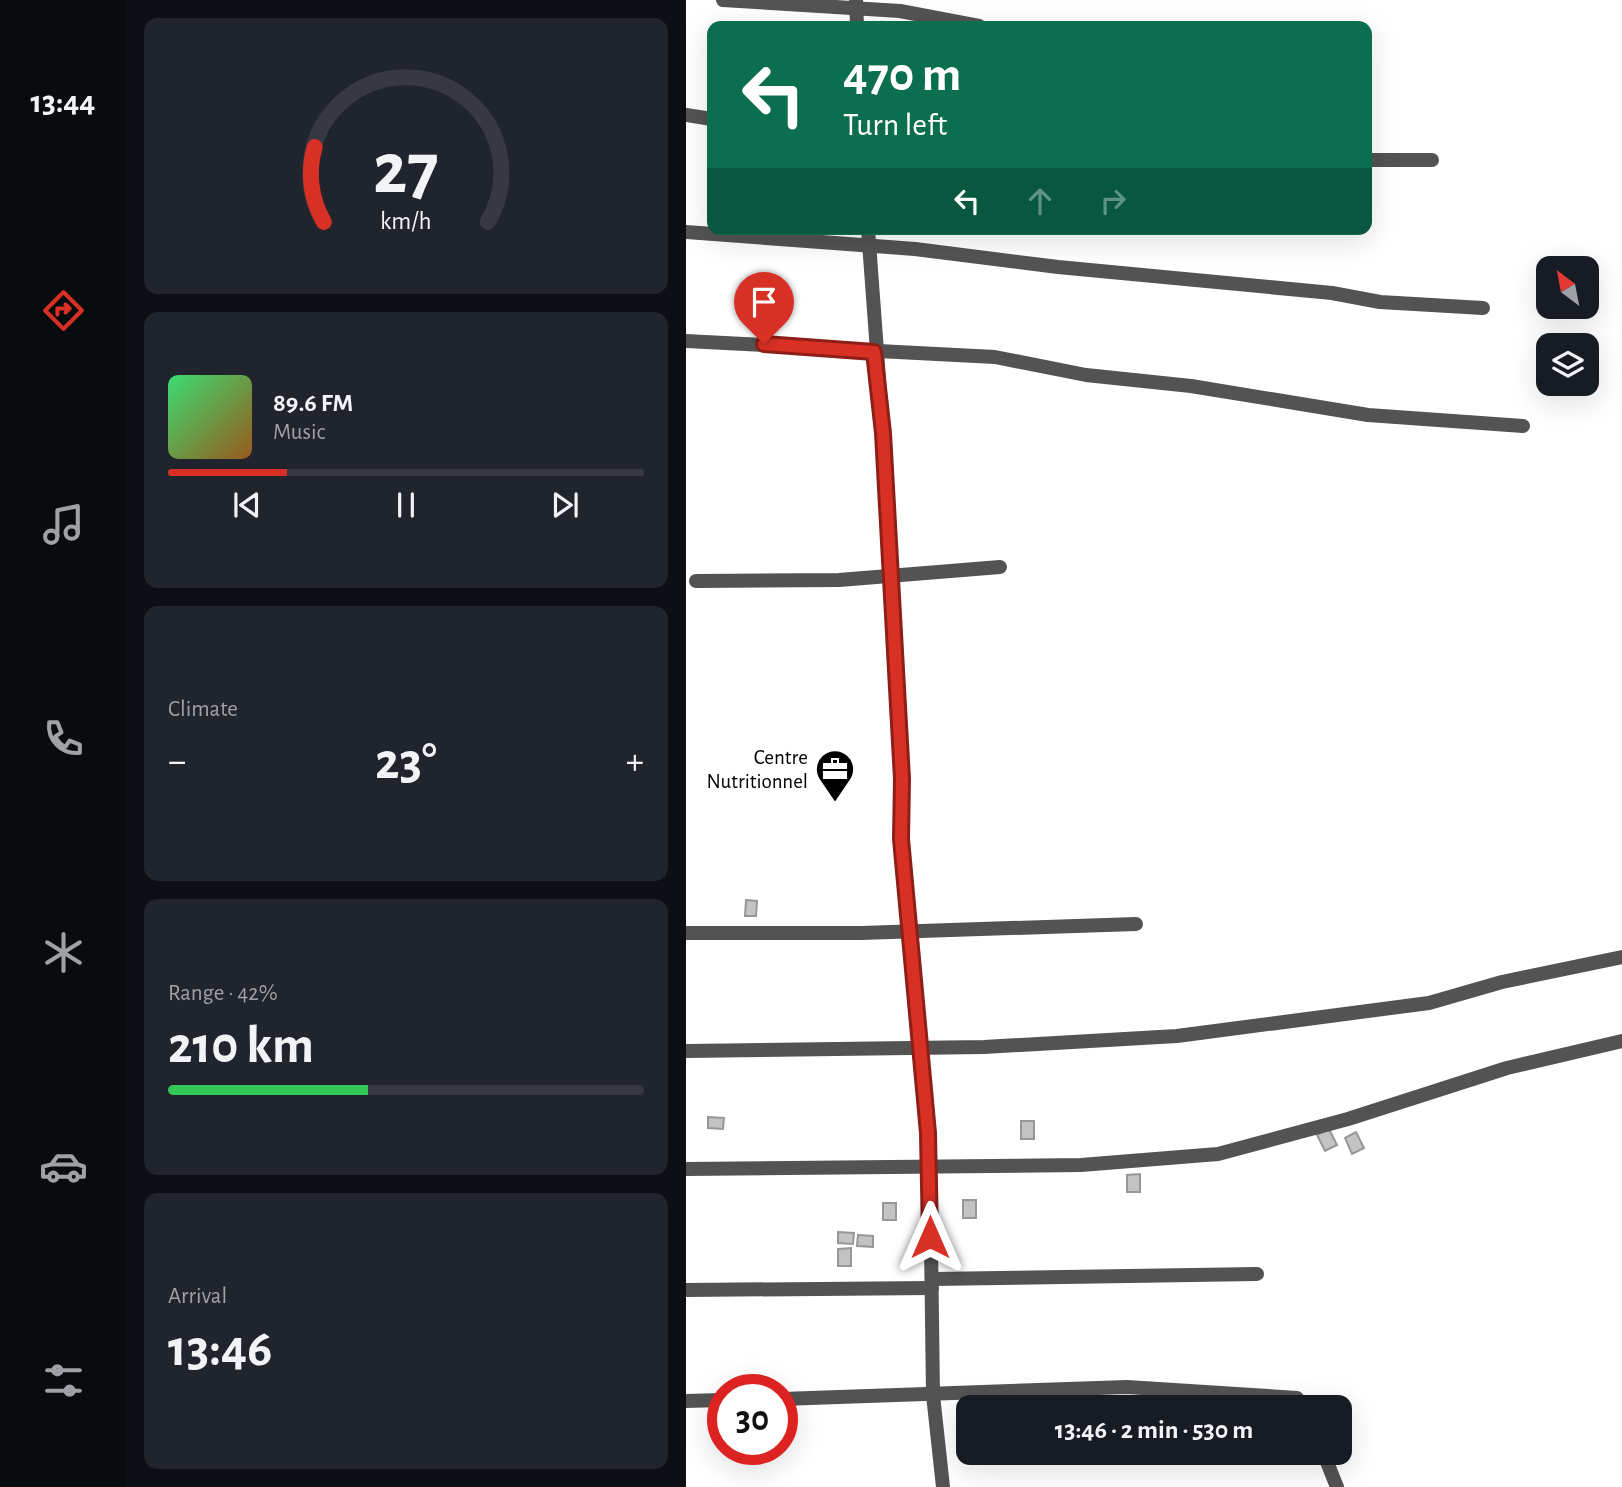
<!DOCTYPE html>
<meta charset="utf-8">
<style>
body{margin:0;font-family:"Alegreya Sans",sans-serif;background:#20242c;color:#f1f3f6;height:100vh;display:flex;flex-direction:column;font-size:26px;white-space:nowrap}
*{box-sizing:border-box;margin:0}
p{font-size:23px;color:#9ea1a6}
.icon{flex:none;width:38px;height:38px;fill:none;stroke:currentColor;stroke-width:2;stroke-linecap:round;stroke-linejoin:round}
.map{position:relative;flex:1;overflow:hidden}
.details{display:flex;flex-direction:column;gap:18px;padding:18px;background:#0d0f14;width:560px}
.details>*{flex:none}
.banner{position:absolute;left:21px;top:21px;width:665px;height:214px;border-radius:14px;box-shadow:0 7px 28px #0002;background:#0b6e4f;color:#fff;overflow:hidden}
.needle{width:46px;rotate:328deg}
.fabs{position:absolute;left:850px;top:256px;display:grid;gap:14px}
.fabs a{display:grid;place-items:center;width:63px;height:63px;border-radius:14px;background:#171b24;box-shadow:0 7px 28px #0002;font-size:35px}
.speed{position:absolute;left:21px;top:1374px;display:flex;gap:14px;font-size:35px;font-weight:700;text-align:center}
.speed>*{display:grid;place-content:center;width:91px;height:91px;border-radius:50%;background:#171b24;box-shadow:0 7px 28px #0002;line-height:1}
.speed .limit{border:10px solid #d22;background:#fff;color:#111}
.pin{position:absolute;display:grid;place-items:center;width:60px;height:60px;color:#fff;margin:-72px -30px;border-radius:50% 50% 50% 0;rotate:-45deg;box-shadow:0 0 7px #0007}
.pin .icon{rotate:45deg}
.me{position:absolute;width:77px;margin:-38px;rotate:0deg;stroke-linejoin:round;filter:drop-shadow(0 0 5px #0008)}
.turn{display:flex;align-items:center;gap:24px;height:147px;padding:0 21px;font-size:32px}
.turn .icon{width:91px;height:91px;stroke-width:2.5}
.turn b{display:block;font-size:49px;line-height:60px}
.lanes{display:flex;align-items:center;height:66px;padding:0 21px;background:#0003;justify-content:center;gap:35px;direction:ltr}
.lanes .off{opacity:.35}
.big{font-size:52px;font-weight:700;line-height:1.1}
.details .tile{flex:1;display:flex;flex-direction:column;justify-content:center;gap:10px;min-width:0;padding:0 24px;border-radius:14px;background:#20242c}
.details .dial{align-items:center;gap:0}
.dial svg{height:182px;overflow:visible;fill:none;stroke:#363941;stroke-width:7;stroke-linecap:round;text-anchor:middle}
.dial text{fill:#f1f3f6;stroke:none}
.song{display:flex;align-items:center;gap:21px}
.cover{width:84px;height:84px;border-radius:10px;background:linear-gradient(135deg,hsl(140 70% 55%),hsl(30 70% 35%))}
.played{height:7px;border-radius:4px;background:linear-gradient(90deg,#d93025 25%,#363941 25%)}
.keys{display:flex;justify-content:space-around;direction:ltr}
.heat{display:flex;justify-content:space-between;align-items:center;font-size:38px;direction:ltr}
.charge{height:10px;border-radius:5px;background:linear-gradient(90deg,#34c759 42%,#363941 0)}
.trip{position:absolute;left:270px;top:1395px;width:396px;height:70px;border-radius:14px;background:#171b24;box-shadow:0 7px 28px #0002;font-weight:700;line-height:70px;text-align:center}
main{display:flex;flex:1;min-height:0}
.tabs{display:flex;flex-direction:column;width:126px;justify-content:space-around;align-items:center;background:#090b0e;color:#9ea1a6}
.tabs .icon{width:49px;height:49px}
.tabs .active{color:#d93025}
.tabs b{font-size:32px;color:#f1f3f6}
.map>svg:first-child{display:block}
.building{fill:#c3c3c3;stroke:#979797;stroke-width:2}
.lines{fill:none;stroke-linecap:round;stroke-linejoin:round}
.minor{stroke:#535353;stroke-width:14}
.route-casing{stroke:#8d1f18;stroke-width:18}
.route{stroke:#d93025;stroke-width:12}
.labels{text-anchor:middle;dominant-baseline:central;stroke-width:5;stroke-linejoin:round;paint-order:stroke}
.poi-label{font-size:21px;fill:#000;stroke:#fff;text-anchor:end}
</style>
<main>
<nav class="tabs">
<b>13:44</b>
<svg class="icon active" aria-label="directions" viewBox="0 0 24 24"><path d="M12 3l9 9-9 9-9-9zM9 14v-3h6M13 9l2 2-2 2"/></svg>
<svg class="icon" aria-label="music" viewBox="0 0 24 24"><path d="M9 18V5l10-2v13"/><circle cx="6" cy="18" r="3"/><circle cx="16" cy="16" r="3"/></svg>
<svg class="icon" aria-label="phone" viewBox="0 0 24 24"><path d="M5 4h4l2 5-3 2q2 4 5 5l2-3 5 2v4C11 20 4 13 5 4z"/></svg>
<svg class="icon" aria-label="climate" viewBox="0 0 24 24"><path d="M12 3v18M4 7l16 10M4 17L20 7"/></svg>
<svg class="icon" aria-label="car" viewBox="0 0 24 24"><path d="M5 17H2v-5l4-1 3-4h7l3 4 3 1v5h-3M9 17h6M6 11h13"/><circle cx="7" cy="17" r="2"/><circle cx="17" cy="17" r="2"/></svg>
<svg class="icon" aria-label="filters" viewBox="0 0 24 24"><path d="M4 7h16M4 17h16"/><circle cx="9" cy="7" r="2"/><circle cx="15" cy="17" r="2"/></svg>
</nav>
<section class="details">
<div class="tile dial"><svg viewBox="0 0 100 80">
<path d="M14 69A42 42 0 1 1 86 69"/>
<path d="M14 69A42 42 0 0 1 10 36" stroke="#d93025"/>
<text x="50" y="56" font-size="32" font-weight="700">27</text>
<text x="50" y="72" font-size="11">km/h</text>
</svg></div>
<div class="tile">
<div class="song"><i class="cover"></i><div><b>89.6 FM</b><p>Music</p></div></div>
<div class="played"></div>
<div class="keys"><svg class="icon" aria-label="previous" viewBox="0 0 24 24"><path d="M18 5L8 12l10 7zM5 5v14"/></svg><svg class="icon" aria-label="pause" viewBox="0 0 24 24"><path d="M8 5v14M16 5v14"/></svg><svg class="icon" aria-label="next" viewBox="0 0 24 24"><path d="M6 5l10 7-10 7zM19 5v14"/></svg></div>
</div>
<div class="tile"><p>Climate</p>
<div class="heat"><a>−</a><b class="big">23°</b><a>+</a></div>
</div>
<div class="tile"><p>Range · 42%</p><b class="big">210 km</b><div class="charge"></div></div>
<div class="tile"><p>Arrival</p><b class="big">13:46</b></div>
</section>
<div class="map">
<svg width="936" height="1487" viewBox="0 0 936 1487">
<rect width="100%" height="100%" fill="#fff"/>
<!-- building -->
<g class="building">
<path d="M60,900L71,901L70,916H59Z"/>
<path d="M22,1117L38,1118L37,1129L22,1128Z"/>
<rect x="335" y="1121" width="13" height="18"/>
<path d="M643,1129L651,1145L639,1151L631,1135Z"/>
<path d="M670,1132L678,1148L666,1154L659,1138Z"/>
<path d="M454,1174V1192H441V1175Z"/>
<rect x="277" y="1200" width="13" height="18"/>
<rect x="197" y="1203" width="13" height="17"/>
<path d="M152,1232L168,1233L167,1244L152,1243Z"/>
<path d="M172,1235L187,1236V1247L171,1246Z"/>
<path d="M165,1248V1266H152V1249Z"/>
</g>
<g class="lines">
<!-- minor -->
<g class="minor">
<path d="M37,0L214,11L293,26"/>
<path d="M170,0L171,26"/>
<path d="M0,115L26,119"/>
<path d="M681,160H746"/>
<path d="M182,229L197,433L216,779L215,839L244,1168L247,1395L257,1487"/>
<path d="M0,232L229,249L372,267L646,293L694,302L797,308"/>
<path d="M0,341L309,357L400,375L505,386L682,415L837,426"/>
<path d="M10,581L153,580L314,567"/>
<path d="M0,933H175L450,924"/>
<path d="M0,1051L298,1047L491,1036L743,1003L816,982L936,957"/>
<path d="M0,1169L395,1165L532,1154L662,1119L821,1068L936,1041"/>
<path d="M246,1279L571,1274"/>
<path d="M0,1290L246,1288"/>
<path d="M96,1399L441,1387L611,1398L618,1407"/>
<path d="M0,1401L37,1400"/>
<path d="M637,1452L651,1487"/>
</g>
</g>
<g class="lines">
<!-- route casing -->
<g class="route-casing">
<path id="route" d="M78,344L188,352L197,433L216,779L215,839L242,1133L244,1237"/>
</g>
<!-- route -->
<use href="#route" class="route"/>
</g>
<!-- icons -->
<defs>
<g id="office-pin" transform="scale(2.0125)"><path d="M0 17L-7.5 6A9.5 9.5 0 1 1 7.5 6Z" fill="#000" stroke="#fff"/><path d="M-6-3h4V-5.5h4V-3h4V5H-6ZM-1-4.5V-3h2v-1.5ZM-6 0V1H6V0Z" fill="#fff"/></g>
</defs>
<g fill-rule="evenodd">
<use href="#office-pin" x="149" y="769"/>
</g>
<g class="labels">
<!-- poi labels -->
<g class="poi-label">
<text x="122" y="757">Centre<tspan x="122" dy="24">Nutritionnel</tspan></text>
</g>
</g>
</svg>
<div class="fabs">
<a><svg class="needle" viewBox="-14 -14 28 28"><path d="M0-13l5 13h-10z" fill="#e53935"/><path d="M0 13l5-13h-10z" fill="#9ea1a6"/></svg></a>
<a><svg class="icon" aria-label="layers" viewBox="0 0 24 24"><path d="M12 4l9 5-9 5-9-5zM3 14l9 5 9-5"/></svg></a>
</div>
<div class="speed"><div class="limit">30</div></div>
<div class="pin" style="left:78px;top:344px;background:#d93025"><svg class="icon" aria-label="arrive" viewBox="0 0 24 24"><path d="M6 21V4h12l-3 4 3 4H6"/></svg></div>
<svg class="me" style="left:244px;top:1237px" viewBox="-20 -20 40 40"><path d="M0-17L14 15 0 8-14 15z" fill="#d93025" stroke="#fff" stroke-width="4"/></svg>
<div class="trip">13:46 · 2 min · 530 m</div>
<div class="banner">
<div class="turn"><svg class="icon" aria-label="left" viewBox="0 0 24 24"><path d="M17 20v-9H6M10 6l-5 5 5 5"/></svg><div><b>470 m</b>Turn left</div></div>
<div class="lanes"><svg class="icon" aria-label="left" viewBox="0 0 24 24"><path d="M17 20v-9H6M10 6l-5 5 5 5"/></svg><svg class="icon off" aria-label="ahead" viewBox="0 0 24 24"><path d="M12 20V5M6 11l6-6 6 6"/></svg><svg class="icon off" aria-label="right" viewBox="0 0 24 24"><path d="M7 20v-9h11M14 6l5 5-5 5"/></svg></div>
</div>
</div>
</main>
